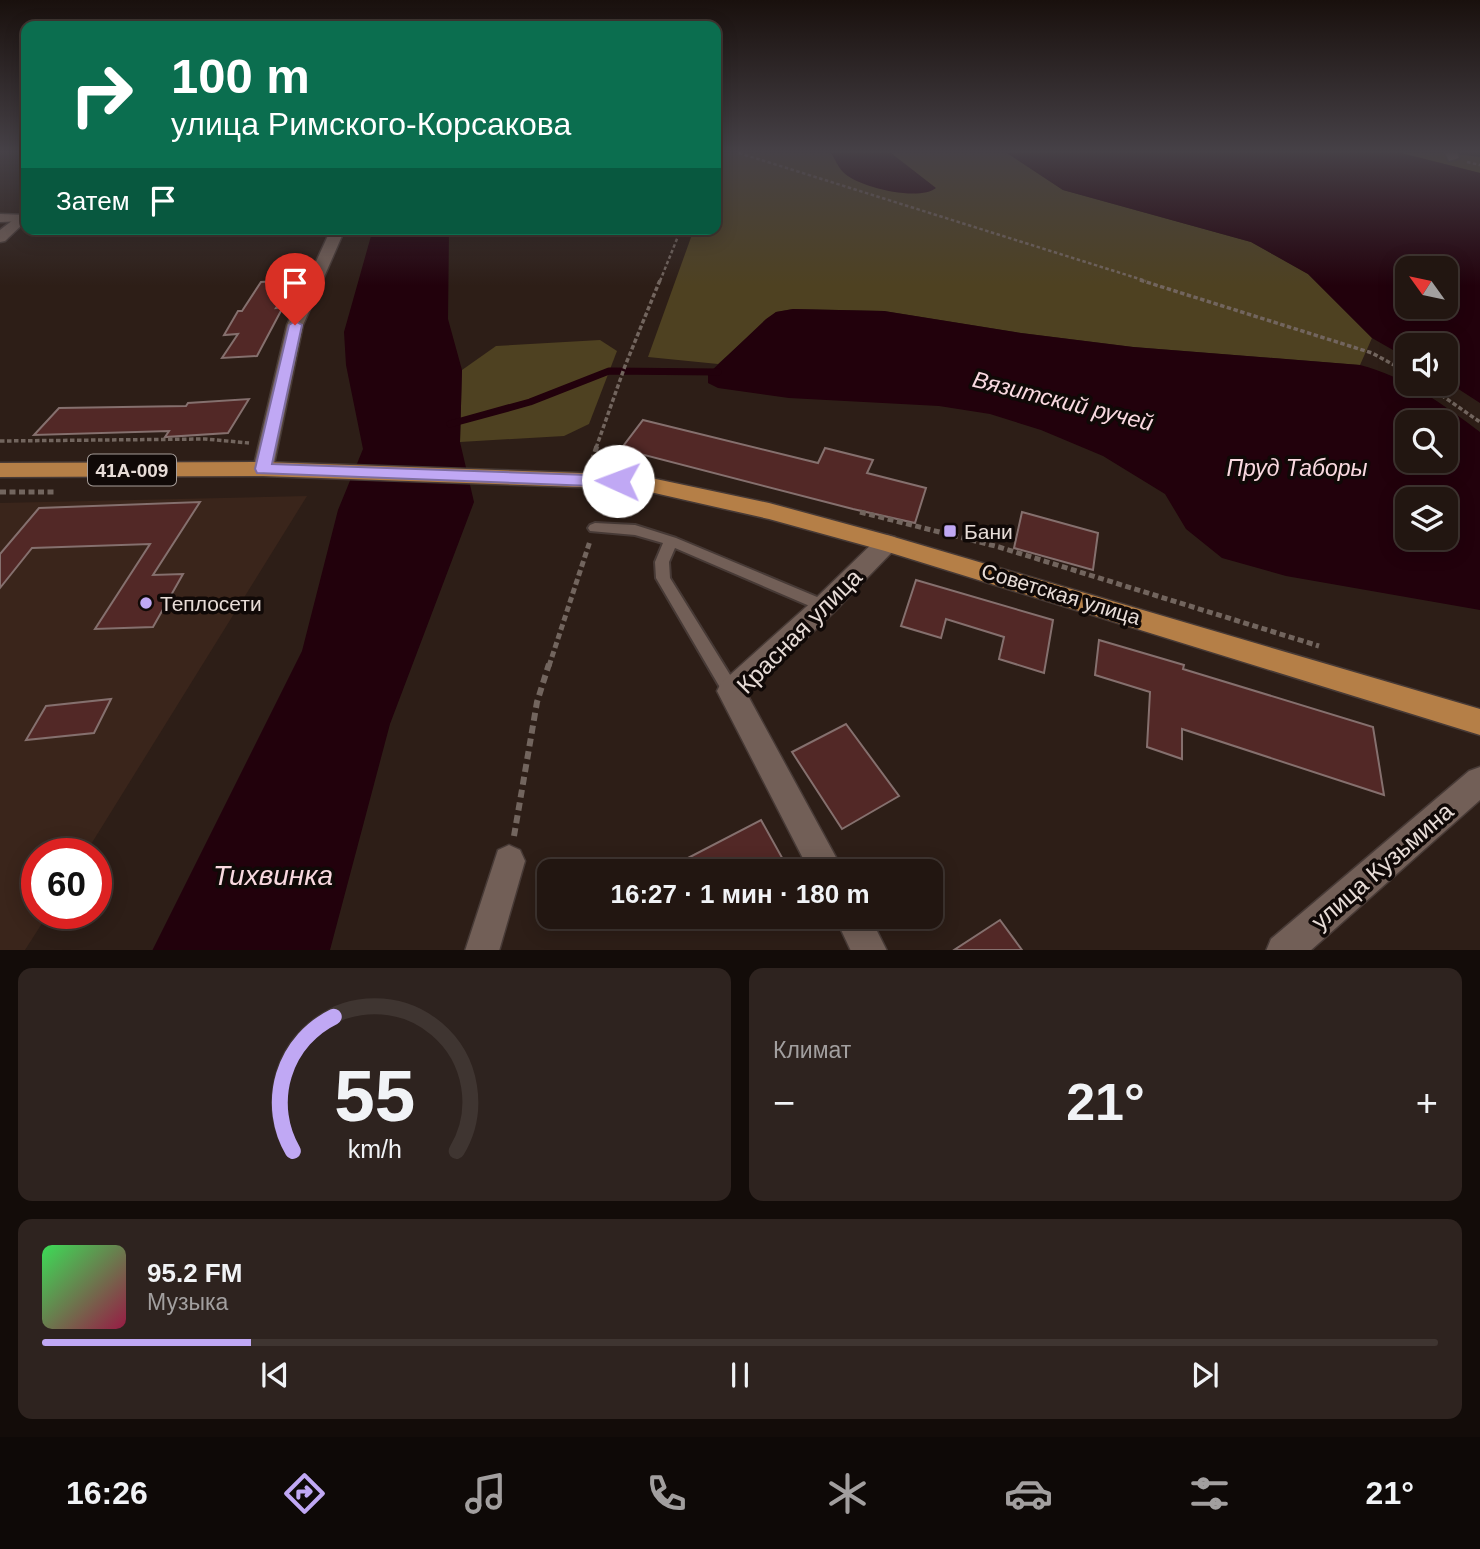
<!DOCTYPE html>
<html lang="ru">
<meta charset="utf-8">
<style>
body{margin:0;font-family:Arial,sans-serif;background:#2e231f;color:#f1f3f6;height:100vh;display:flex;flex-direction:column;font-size:26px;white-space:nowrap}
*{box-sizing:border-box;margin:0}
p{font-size:23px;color:#a29f9f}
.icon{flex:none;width:38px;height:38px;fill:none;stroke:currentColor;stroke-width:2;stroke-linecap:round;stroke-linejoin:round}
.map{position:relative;height:950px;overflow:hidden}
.side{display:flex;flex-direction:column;gap:18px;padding:18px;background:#130c09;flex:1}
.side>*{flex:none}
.guide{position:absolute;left:21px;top:21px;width:700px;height:214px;border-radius:14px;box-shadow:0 4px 18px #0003,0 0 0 2px #3f3531;background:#0b6e4f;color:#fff;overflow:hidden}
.needle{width:46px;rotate:303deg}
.tools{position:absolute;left:1395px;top:256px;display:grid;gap:14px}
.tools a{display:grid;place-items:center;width:63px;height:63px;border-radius:14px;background:#221611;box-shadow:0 4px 18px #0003,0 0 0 2px #3f3531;font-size:35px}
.speed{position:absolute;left:21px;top:838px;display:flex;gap:14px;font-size:35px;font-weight:700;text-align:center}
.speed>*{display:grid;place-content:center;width:91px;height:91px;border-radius:50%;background:#221611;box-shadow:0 4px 18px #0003,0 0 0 2px #3f3531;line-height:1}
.speed .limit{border:10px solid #d22;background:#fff;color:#111}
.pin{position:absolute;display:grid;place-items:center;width:60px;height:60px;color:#fff;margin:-72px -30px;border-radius:50% 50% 50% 0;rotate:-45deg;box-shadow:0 0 7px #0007}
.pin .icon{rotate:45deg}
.me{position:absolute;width:77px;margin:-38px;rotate:272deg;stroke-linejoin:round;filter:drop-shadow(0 0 5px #0008)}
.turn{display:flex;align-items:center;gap:24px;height:147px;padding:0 35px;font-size:32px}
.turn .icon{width:91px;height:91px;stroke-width:2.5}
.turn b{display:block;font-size:49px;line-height:60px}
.then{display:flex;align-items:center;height:66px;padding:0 35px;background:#0003;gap:14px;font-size:26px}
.big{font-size:52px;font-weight:800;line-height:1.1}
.side .widget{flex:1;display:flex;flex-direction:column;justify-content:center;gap:10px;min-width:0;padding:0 24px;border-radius:14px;background:#2e231f}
.side .dial{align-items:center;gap:0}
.dial svg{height:182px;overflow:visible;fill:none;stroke:#3f3531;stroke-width:7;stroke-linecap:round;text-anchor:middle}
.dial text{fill:#f1f3f6;stroke:none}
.song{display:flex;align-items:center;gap:21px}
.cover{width:84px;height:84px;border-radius:10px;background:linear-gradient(135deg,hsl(130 70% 55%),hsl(340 70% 35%))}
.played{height:7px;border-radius:4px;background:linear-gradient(90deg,#c0a8f4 15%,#3f3531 15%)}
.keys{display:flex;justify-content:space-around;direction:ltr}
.heat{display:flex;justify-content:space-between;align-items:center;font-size:38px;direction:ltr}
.side .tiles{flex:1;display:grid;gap:18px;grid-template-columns:1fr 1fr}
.widget:last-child{grid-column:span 2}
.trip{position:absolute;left:537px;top:859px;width:406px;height:70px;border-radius:14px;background:#221611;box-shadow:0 4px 18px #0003,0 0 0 2px #3f3531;font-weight:800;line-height:70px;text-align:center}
.dock{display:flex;height:112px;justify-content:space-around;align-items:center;background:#0e0907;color:#a29f9f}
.dock .icon{width:49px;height:49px}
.dock .current{color:#c0a8f4}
.dock b{font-size:32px;color:#f1f3f6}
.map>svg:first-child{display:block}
.built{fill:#3a251b}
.green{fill:#4e4121}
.water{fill:#22010c;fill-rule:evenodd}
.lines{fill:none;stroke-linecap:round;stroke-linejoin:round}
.stream{stroke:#22010c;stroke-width:7}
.building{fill:#522826;stroke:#85706e;stroke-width:2}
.lane-casing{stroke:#473a36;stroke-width:4}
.street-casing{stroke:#473a36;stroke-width:3}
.secondary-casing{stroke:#473a36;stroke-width:3}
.primary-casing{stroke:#473a36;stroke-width:3}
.path-far3{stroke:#72655e;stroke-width:2.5;stroke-dasharray:3.5 2.5;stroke-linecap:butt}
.path-far2{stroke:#72655e;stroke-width:3.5;stroke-dasharray:4.5 2.5;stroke-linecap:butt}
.path-far1{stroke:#72655e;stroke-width:5;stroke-dasharray:6 3.5;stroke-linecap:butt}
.path{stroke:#72655e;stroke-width:6;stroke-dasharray:8 5;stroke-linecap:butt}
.lane{fill:#725f57;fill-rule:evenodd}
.street{fill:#725f57;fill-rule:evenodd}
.secondary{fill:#725f57;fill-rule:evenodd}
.primary{fill:#b57f47;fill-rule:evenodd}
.route{fill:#c0a8f4;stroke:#7d6d9f;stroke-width:2}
.poi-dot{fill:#c0a8f4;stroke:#100907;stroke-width:2.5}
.labels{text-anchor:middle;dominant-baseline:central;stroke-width:7;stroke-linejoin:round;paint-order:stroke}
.shield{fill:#100907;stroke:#a69d99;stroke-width:2}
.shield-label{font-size:19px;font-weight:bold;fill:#e7dcd7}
.poi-label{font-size:21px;fill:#e7dcd7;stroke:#100907;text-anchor:start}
.street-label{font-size:21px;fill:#e7dcd7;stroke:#100907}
.water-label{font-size:23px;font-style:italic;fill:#f9d9e0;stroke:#100907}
.near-street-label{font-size:24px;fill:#e7dcd7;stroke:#100907}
.near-water-label{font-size:28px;font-style:italic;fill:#f9d9e0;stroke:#100907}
</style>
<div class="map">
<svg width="1480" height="951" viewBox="0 0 1480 951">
<rect width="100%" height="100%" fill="#2d1e17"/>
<!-- built -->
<path class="built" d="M307,496L85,854H37V914H48L25,950H0V503Z"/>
<!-- green -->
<g class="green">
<path d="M724,153H1007L1063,190L1251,242L1308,274L1372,338L1360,365L1133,347L1021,333L884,311L793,309L776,312L718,364L648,357L694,229H716V169Z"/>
<path d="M1401,153H1449L1480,157V173Z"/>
<path d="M600,340L617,351L589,424L564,436L460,442L462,370L496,346Z"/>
</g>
<!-- water -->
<g class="water">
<path d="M831,153H891L936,188C919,202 857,187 843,172C838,167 835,159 831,153Z"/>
<path d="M1007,153H1401L1480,173V403L1446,381V345H1407V358L1372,338L1308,274L1251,242L1063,190ZM1407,268H1446V306H1407Z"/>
<path d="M373,229H449L448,319L462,370L460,442L474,502L390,724L330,950L152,951L302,651L338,510L363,449L346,365L344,332Z"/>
<path d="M793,309L884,311L1021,333L1133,347L1360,365C1404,376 1444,405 1480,432V610L1286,576L1222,558L1186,529L1165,494L1103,456L1041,430L990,414L939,406L789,398L718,388L708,383V374L766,319L776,312ZM1407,422H1446V460H1407ZM1407,499H1446V537H1407Z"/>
</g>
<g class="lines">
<!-- stream -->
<path class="stream" d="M450,424L530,402L609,371L718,372"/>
</g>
<!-- building -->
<g class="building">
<path d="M293,280L276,308L283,307L257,356L222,358L238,334L224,335L238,311H242L261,282Z"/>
<path d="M249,399L228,433L165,437L169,431L34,435L59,408L186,406L188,403Z"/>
<path d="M643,420L818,463L825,448L873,460L867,473L926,488L915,523L853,509L621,449Z"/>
<path d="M200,502L153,575L183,574L153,627L95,629L150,544L32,548L0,588V554L39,508Z"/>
<path d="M1022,512L1098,533L1093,570L1014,548Z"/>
<path d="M916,580L1053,620L1044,673L999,659L1004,637L946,619L941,638L901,626Z"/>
<path d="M1099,640L1184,665L1183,669L1373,727L1384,795L1182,729V759L1147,747L1150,692L1095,675Z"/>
<path d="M111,699L94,733L26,740L46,706Z"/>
<path d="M846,724L899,796L842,829L792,752Z"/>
<path d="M761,820L790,872H661Z"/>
<path d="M1000,920L1022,950H954Z"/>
</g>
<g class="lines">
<!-- lane casing -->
<g class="lane-casing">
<path id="lane" d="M595,523L635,525L676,538L829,602L831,606L829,610L824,612L819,610L675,548L669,562L670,578L737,686L739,691L737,696L731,698L725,696L656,578L655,562L663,543L635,535L590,531L588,528L590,525Z"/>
</g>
<!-- street casing -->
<g class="street-casing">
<g id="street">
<path d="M1445,153H1457L1459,158L1449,161Z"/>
<path d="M0,214L26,215V221L0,222Z"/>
<path d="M331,229H345L303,325L273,469L270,474H256L253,469L287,325Z"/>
<path d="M887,535L895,537L898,543L895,549L833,613L747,694L844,872H810L717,691L721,683L815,599L879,537Z"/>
<path d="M1480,767V800L1310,951H1266L1271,939L1469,771Z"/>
<path d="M509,845L520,850L525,861L499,951H465L498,850Z"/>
<path d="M835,917H870L887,951H851Z"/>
</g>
</g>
<!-- secondary casing -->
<g class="secondary-casing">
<path id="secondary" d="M26,210V221L5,241L0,242V230Z"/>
</g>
<!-- primary casing -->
<g class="primary-casing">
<path id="primary" d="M263,462L637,475L769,503L887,535L1480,709V735L885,551L769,519L637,489L263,476L0,477V463Z"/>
</g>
<!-- path-far3 -->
<g class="path-far3">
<path d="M739,153L1146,281"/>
<path d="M1467,162L1480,165"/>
<path d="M660,281L681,229"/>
</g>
<!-- path-far2 -->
<g class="path-far2">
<path d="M1140,280L1372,353L1407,372"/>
<path d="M1424,383L1480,422"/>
<path d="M0,441L205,439L249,443"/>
<path d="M596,448L625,366L660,280"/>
</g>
<!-- path-far1 -->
<g class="path-far1">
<path d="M592,461L597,446"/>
<path d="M0,492H57"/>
<path d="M860,512L999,547L1319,646"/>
<path d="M549,666L590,541"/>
</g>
<!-- path -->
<path class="path" d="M514,836L537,702L549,664"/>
<!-- lane -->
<use href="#lane" class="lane"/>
<!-- street -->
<use href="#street" class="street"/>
<!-- secondary -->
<use href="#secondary" class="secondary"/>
<!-- primary -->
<use href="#primary" class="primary"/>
</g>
<!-- sky -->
<linearGradient id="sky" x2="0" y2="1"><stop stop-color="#19100d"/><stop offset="0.53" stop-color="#464147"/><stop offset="1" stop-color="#464147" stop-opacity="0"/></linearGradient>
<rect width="1480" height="286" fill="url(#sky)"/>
<!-- route -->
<path class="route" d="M295,321L302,325L272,464L618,476L626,481L618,487L257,473L255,469L289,325Z"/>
<!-- markers -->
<g class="poi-dot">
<rect x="943" y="524" width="14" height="14" rx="3.5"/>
<circle cx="146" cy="603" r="7"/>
</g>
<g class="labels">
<!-- shield labels -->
<rect class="shield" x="88" y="454.5" width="88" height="31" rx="5"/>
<g class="shield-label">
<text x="132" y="470">41А-009</text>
</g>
<!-- poi labels -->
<g class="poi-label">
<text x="964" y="531">Бани</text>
<text x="160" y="603">Теплосети</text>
</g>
<!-- street labels -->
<g class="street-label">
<text transform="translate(1061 594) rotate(17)">Советская улица</text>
</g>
<!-- water labels -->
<g class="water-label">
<text transform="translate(1063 401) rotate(14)">Вязитский ручей</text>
<text x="1297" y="468">Пруд Таборы</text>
</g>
<!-- near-street labels -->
<g class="near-street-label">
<text transform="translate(799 631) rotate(-45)">Красная улица</text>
<text transform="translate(1382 866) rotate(-41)">улица Кузьмина</text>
</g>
<!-- near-water labels -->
<g class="near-water-label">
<text x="273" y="875">Тихвинка</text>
</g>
</g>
</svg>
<div class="tools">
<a><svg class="needle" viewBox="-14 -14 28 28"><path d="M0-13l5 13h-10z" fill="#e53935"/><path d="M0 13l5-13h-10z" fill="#a29f9f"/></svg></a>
<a><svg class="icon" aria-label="sound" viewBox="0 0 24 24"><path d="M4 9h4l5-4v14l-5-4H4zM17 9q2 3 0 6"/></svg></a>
<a><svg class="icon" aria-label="search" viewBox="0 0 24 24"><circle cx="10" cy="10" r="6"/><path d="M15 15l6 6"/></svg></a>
<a><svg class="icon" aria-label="layers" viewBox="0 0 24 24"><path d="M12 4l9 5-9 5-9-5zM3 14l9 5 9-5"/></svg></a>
</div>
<div class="speed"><div class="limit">60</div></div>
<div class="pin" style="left:295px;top:325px;background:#d93025"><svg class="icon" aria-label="arrive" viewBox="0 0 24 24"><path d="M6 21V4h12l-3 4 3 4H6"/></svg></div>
<svg class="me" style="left:618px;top:481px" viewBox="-20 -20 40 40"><circle r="19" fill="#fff"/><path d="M0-13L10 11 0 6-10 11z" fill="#c0a8f4"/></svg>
<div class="trip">16:27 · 1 мин · 180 m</div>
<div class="guide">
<div class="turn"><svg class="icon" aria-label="right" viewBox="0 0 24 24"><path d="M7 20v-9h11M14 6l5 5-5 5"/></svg><div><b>100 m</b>улица Римского-Корсакова</div></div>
<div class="then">Затем<svg class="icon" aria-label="arrive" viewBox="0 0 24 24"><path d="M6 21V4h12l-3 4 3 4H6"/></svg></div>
</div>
</div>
<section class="side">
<div class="tiles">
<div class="widget dial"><svg viewBox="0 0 100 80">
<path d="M14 69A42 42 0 1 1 86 69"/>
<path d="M14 69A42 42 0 0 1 32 10" stroke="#c0a8f4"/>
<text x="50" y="56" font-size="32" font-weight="700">55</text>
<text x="50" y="72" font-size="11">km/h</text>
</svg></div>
<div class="widget"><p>Климат</p>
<div class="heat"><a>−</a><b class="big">21°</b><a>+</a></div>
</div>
<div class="widget">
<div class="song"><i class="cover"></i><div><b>95.2 FM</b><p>Музыка</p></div></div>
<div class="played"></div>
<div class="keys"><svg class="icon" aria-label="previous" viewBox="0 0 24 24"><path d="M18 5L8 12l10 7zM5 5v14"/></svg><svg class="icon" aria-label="pause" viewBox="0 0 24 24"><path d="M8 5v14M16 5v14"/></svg><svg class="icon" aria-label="next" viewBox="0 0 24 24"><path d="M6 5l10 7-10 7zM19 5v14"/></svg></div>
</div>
</div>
</section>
<nav class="dock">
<b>16:26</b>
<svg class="icon current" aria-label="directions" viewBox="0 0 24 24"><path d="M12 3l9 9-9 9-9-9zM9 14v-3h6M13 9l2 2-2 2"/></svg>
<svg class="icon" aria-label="music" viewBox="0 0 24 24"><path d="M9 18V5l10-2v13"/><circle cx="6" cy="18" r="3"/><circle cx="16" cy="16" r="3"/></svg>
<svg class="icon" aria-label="phone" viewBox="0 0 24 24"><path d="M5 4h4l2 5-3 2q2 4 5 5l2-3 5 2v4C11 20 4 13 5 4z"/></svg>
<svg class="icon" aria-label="climate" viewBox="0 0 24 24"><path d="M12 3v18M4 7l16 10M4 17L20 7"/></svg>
<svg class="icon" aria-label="car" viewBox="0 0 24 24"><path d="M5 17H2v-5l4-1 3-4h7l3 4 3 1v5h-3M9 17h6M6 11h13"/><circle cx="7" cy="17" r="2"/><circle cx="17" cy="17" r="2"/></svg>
<svg class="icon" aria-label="filters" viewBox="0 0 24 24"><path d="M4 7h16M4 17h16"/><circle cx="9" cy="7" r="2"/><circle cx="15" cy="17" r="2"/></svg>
<b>21°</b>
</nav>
